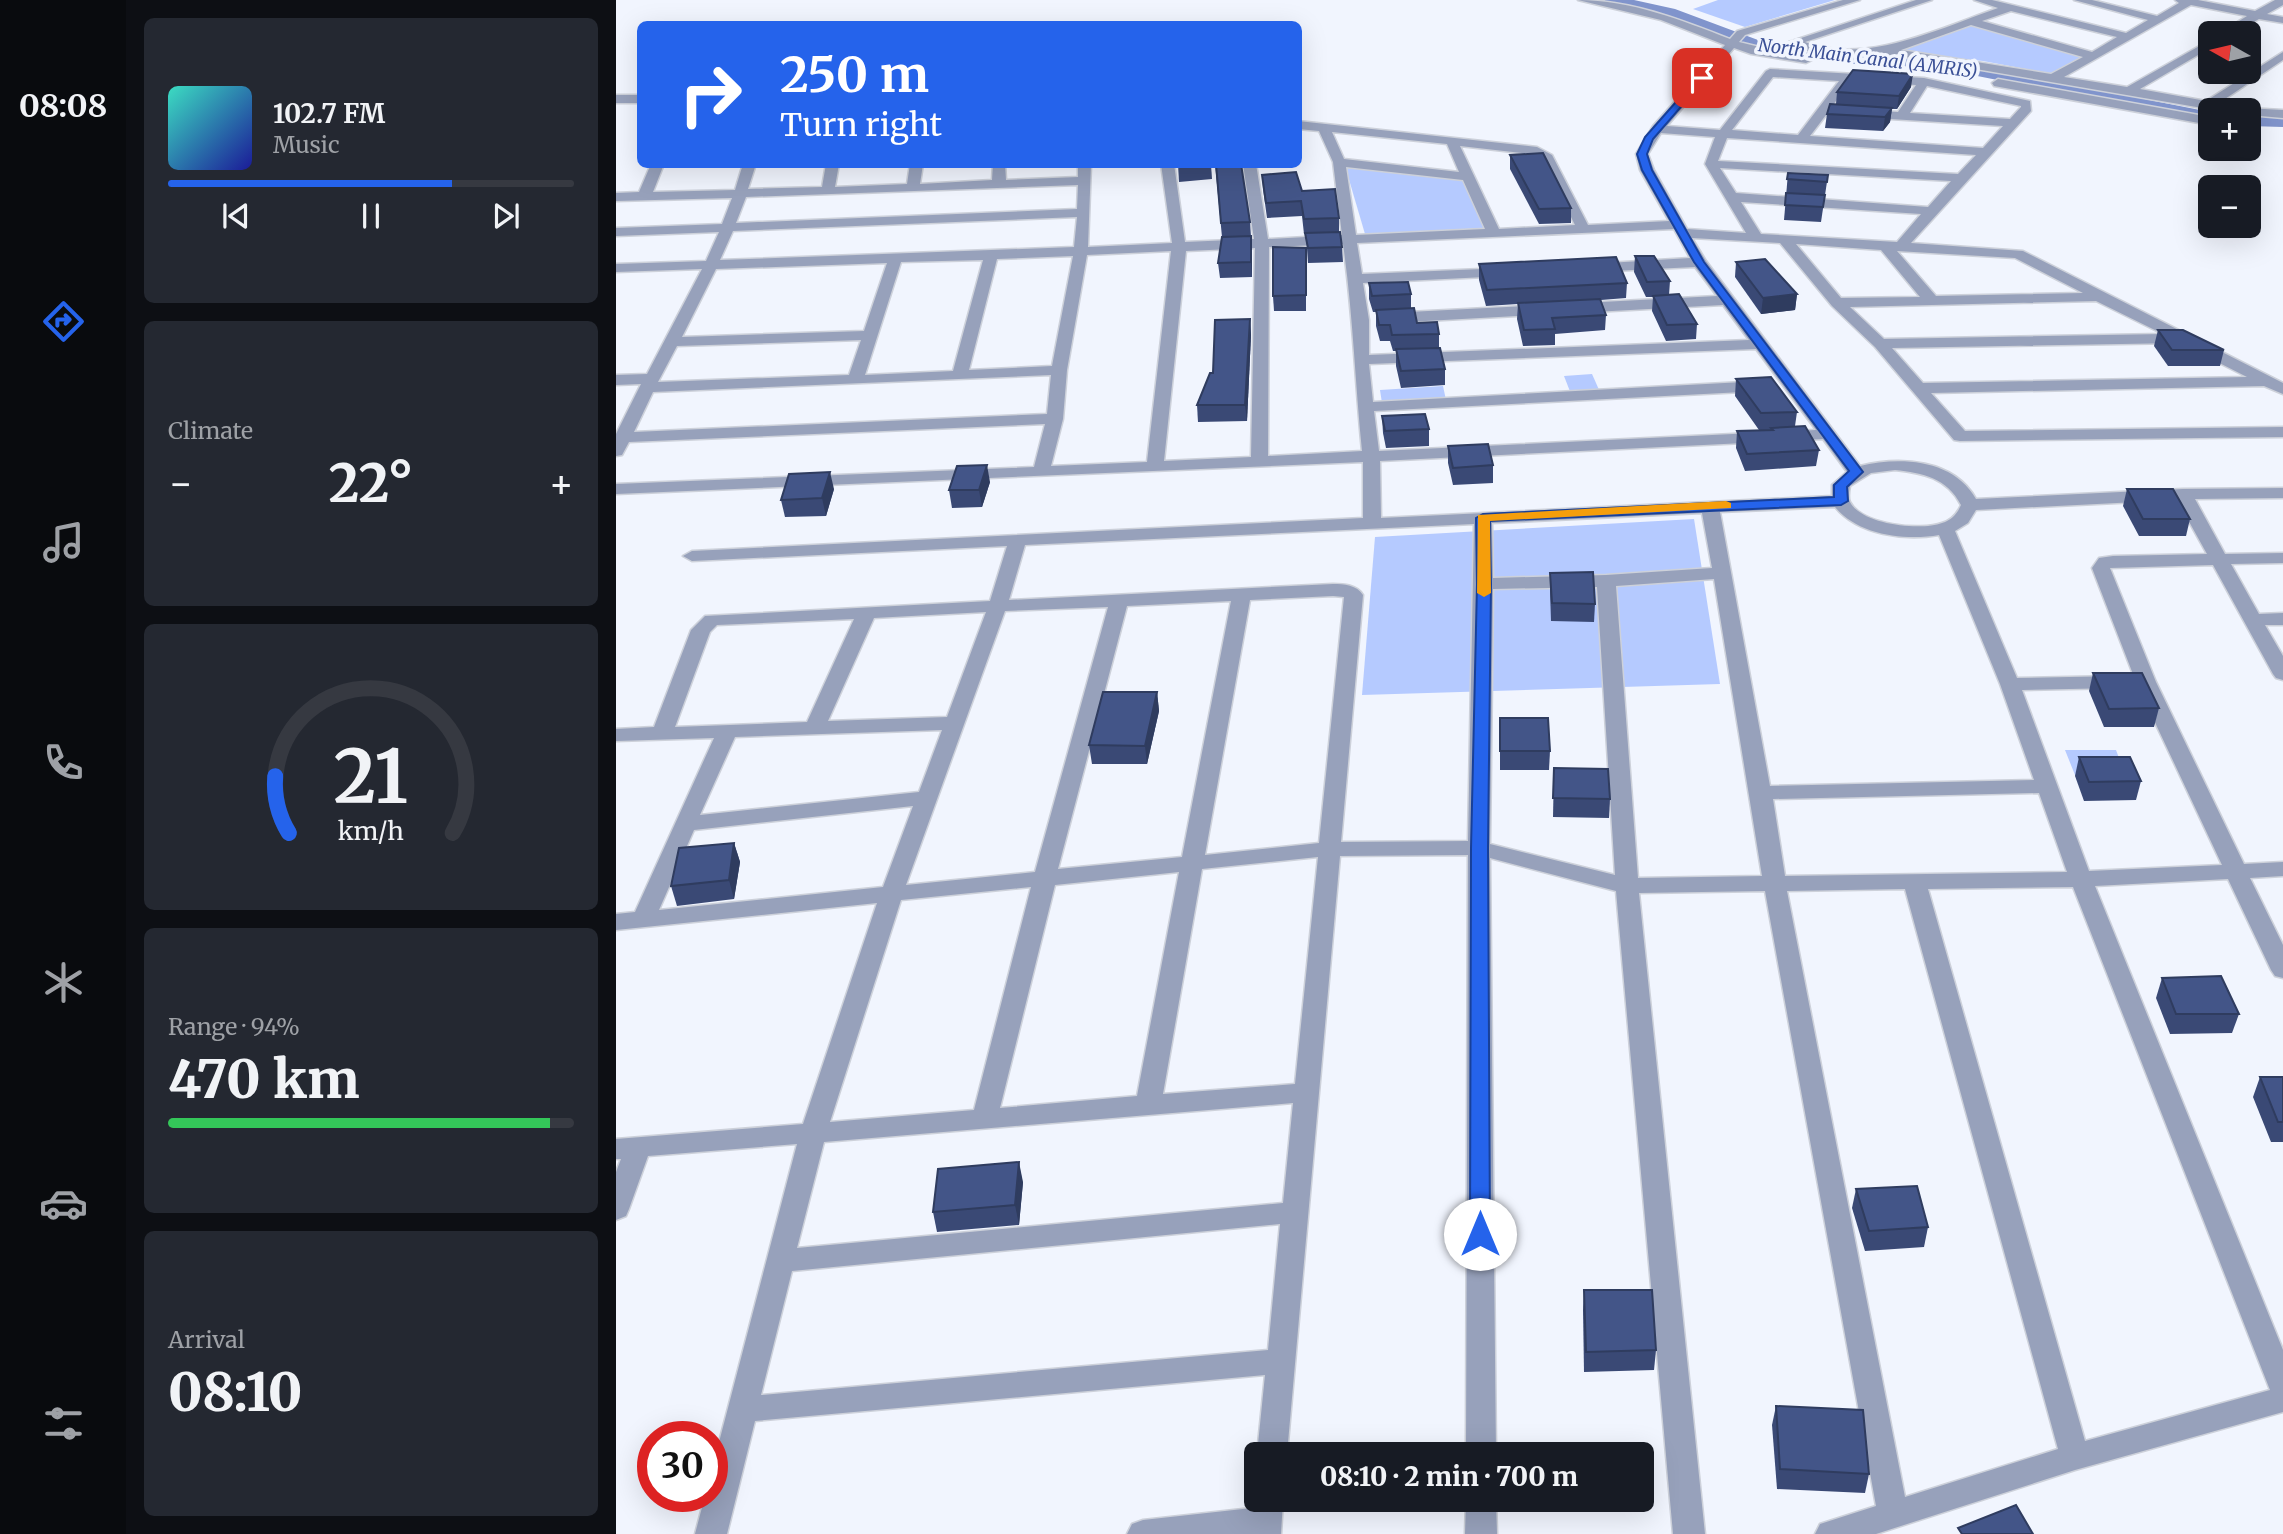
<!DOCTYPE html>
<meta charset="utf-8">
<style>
body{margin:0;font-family:Merriweather,serif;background:#242831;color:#f1f3f6;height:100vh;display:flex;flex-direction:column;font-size:26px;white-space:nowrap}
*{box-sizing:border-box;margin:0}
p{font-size:23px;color:#9ea1a6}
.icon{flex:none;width:38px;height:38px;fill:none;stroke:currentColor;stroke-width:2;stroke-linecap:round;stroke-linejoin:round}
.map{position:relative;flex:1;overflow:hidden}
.side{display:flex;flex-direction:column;gap:18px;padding:18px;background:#0d0f14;width:490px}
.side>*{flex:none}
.hud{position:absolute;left:21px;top:21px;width:665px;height:147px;border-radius:10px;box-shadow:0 7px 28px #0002;background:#2563eb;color:#fff;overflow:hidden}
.needle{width:46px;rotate:278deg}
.controls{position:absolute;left:1582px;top:21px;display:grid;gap:14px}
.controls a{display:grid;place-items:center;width:63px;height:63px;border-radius:10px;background:#171b24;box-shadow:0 7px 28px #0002;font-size:35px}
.speed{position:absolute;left:21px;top:1421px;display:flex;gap:14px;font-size:35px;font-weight:700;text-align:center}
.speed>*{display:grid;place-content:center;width:91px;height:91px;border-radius:50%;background:#171b24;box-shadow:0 7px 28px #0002;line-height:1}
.speed .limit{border:10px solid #d22;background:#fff;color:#111}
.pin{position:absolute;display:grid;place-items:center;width:60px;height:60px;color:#fff;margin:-30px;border-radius:14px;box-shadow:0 4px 10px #0006}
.me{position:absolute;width:77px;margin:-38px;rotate:0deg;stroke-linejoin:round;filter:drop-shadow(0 0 5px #0008)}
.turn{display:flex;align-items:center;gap:24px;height:147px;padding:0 28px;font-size:32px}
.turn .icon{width:91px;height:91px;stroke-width:2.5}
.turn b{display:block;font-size:49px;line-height:60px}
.big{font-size:52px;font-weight:800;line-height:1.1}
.side .widget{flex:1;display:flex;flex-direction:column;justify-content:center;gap:10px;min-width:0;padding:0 24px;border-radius:10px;background:#242831}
.side .dial{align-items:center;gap:0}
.dial svg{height:182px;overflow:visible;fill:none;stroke:#363941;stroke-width:7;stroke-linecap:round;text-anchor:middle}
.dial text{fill:#f1f3f6;stroke:none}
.song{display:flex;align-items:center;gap:21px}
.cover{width:84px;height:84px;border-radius:10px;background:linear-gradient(135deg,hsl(170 70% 55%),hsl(240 70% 35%))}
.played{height:7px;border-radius:4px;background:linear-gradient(90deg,#2563eb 70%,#363941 70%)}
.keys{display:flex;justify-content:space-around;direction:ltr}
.heat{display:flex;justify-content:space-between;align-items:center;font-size:38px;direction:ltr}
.charge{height:10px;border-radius:5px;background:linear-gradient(90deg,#34c759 94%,#363941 0)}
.trip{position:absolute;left:628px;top:1442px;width:410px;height:70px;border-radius:10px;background:#171b24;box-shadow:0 7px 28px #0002;font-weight:800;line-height:70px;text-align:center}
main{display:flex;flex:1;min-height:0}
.tab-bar{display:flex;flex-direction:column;width:126px;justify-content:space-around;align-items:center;background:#090b0e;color:#9ea1a6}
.tab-bar .icon{width:49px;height:49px}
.tab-bar .selected{color:#2563eb}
.tab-bar b{font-size:32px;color:#f1f3f6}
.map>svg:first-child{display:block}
.green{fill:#b5caff}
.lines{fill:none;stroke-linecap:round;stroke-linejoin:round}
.canal{fill:#8094cc;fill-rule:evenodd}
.minor-casing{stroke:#cdd1da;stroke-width:3}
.minor{fill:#97a1bb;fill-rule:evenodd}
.wall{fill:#3a4975}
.shaded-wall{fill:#2f3c5f}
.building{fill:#435588;stroke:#2f3c5f;stroke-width:2}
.route{fill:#2563eb;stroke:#184099;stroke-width:2}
.slow{fill:#f59e0b}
.labels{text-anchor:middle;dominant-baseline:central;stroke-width:7;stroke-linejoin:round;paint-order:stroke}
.far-water-label{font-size:18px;font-style:italic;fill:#3b5096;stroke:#f1f5fe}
</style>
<main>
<nav class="tab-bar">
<b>08:08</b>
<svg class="icon selected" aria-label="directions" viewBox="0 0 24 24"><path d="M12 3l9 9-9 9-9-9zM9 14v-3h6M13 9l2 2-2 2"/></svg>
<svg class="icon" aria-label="music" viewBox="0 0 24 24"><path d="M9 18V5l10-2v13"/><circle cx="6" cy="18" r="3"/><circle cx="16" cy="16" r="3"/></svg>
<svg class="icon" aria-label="phone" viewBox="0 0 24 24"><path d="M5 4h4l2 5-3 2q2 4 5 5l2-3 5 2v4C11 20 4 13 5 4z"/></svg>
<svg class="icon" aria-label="climate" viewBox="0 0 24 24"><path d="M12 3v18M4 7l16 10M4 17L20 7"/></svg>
<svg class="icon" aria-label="car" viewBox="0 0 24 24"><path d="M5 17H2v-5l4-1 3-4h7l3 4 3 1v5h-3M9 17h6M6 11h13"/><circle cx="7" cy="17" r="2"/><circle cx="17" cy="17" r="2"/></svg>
<svg class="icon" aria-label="filters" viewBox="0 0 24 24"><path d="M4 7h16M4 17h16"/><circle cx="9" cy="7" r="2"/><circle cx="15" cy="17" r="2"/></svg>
</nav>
<section class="side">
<div class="widget">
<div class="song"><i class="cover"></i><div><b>102.7 FM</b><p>Music</p></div></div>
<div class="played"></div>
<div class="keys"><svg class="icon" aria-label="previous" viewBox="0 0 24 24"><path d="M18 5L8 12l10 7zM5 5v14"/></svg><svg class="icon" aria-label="pause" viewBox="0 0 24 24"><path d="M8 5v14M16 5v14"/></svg><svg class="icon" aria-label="next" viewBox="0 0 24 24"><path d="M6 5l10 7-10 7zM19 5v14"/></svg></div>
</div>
<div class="widget"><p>Climate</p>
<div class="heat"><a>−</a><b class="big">22°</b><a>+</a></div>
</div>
<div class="widget dial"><svg viewBox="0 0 100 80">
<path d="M14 69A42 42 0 1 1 86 69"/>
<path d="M14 69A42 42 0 0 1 8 44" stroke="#2563eb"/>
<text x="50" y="56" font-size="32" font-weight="700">21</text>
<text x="50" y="72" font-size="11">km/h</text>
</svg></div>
<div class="widget"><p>Range · 94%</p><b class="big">470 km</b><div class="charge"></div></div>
<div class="widget"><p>Arrival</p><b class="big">08:10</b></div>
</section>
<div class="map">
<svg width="1667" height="1534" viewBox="0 0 1667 1534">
<rect width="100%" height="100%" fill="#f1f5fe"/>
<!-- green -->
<g class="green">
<path d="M1102,0H1219L1129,27L1077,9Z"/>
<path d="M1355,24L1467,56L1437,74L1367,61L1279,51Z"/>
<path d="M729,166L847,180L868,228L749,234Z"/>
<path d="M976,374L984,392L955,394L948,376Z"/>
<path d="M827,386L830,400L766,403L764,390Z"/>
<path d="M1078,519L1104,684L746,695L759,537Z"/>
<path d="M1449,750H1500L1509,774L1459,775Z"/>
</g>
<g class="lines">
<!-- canal -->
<g class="canal">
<path d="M988,0H1018L1059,9L1142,40L1169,46L1219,53L1321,58L1594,112V122L1321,68L1219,63L1169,56L1131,47L1050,16L991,3Z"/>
<path d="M1633,116L1667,117V127L1633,126Z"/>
</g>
<!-- minor casing -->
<g class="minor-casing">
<g id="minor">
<path d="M962,0C1015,0 1065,20 1114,39L1121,31L1227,0H1244L1129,35L1123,42L1196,60L1190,63L1135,54L1118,48L1051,126L1104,130L1150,71L1154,69L1308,78L1414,101L1415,111L1295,243L1407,251L1667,383V394L1648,386L1315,393L1349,431L1667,427V437L1344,441L1338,440L1259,347L1216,306L1164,243L1076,238L1090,261L1244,466C1284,456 1338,459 1360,499L1567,489L1667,488V498L1579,499L1609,554L1667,553V563L1615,564L1643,614L1667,613V625H1649L1667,656V680L1660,678L1657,674L1597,565L1494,568L1540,682L1628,864L1667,862V876L1634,878L1667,945V978L1659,976L1655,970L1612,879L1479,886L1667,1350V1412L1459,1470L1260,1534H1199L1204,1524L1260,1506L1149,891L1023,893L1089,1534H1057L1000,891L874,858L880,1454H850L852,855L724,856L671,1454H641L649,1375L139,1421L111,1534H79L89,1496H96V1469L181,1144L32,1156L13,1209L10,1216L0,1220V1172L5,1159H0V1139L187,1124L261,903L0,930V914L19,912L98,738L0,741V729L38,727L75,630L89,616L374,601L391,546L76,561L67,556L76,551L747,518V462L0,494V484L418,467L429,424L13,442L6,455L0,456V434L25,384L0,385V375L31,374L86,269L0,272V264L90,261L103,232L0,236V228L106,224L116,198L0,201V193L23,192L35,164H48L37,192L119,190L127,164H140L132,189L206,187L210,164H223L219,187L291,184L294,164H307L304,184L376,180L377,164H389L390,180L462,177V164H475L472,247L556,243L545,164H558L569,242L638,239L627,164H640L652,239L726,235L717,162L703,131L682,129V121L921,147L936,155L972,225L1053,221L1024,170L1020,154L1037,126L1109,45L1045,20ZM1157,77L1223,81L1182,135L1116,130ZM1234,81L1300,85L1282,112L1215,108ZM1311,86L1405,106V107L1394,119L1294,113ZM1210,115L1387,126L1367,148L1194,136ZM716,132L831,144L843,172L728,159ZM1045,133L1099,137L1089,164L1130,233L1071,229L1038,170L1032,154ZM1111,138L1360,155L1342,174L1102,161ZM844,146L914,154L925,157L959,225L883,229ZM730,167L847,180L869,229L740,235ZM1104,168L1335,181L1312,207L1120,193ZM462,185L461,209L120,223L130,197ZM1125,202L1305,214L1281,242L1145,234ZM461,217L458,247L104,260L117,231ZM1058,229L1074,258L975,264L968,268L975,272L1079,267L1101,296L773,313L765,318L773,323L1107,305L1133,340L753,355V320L747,283L890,276L897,272L890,268L746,274L741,243ZM727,244C737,313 739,382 746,451L652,456L653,247ZM1180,244L1265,250L1304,297L1225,298ZM639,248L635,457L548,461L570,251ZM555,251L531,462L435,466L447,419L451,370L471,255ZM1281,251L1399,258L1467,293L1320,296ZM457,256L436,366L353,370L381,259ZM367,260L337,371L249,375L285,262ZM271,263L248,331L66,337L100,269ZM1480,301L1547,334L1268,339L1234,307ZM245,340L233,375L42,382L61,346ZM1564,343L1631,377L1307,383L1276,348ZM1140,349L1200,430L763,451L758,411L1146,391L1154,386L1146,381L757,402L753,364ZM435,375L431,414L18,432L37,392ZM1207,439L1231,472L1216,485V496L765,518L764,461ZM1279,470C1307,473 1331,478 1345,505C1341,514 1336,520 1326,523C1305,531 1246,525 1234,502C1232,498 1233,491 1234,486L1255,473ZM1561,500L1591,554L1497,556L1483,558L1476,568L1520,682L1606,865L1473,871L1406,690L1503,688L1510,686L1513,682L1510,678L1503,676L1401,678L1339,531L1352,523L1360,510ZM1219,507C1242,535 1289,541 1323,535L1384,684L1418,780L1154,786L1104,512ZM1086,513L1096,568L990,575L877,578L876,523ZM858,524L852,841L725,842L747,595C741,585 728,584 717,584L393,600L409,545ZM1098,579L1146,876L1022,878L1000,586ZM981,587L999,875L874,844L877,589ZM717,596L728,597L703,843L589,855L634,600ZM615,601L566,857L442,869L511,606ZM492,607L419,872L290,885L389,611ZM370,612L331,717L212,721L258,618ZM238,619L191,722L59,727L94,632L101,625ZM326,730L303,792L84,815L119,737ZM1423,793L1451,872L1169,876L1157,799ZM297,806L267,887L43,910L78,830ZM702,857L679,1084L547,1094L586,869ZM563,872L521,1096L384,1108L439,885ZM415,887L358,1110L214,1122L285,900ZM1457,887L1654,1390L1469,1441L1312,889ZM1289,889L1442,1449L1289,1497L1171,891ZM677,1103L667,1203L181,1248L208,1142ZM664,1224L652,1350L145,1395L176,1271Z"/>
<path d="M1300,0H1316L1189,42C1248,66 1327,27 1382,8L1358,0H1376L1510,33L1532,20L1458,0H1476L1541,16L1563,3L1559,0H1582L1639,11L1659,0H1667V5L1651,14L1667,17V23L1643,19L1618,33H1604L1631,16L1575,5L1448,77L1511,87L1594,40V48L1524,89L1590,101L1667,52V60L1603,103L1629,108L1667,110V118L1633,115V110L1592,109L1284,56L1199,53L1184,49L1173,42ZM1395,11L1501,37L1476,52L1366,21ZM1355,25L1467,57L1435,74L1285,50Z"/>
<path d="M1382,79L1594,117V125L1378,86L1376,83Z"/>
<rect x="0" y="95" width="24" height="8"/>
<path d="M640,1492V1500H667L665,1534H511L516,1524L527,1520L636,1508Z"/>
<path d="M850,1500H880L881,1534H849Z"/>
</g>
</g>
<!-- minor -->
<use href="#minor" class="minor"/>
</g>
<!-- wall -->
<g class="wall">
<path d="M1295,87L1281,109H1276L1274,122L1267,131L1209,128L1211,114L1220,104L1221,92Z"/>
<path d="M894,155L955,208V223L923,224L894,169Z"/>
<path d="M562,164H595L596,179L563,182Z"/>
<path d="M599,164L634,222L636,251V277L604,278L602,263L606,237Z"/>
<path d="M1172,173L1212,175L1205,222L1168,220Z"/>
<path d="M646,175L686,191L723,218V232L726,247L727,262L692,263L690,234H688L686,216L651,218L647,189Z"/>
<path d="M690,248V311H658L657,296Z"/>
<path d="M1019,256L1054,281L1053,295L1081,324L1080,339L1050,341L1036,311L1037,297H1030L1018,272Z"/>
<path d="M1120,262L1181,294L1179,310L1145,314L1119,277Z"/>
<path d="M863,264L1011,283L1010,298L985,300L990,315L989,330L939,334V345L907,346L901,319L902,304L870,306L863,280Z"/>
<path d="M753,283L795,294V309L801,323L823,334V348L829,369V385L785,388L780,366V351H777L774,341H764L760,326V312H757L753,299Z"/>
<path d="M634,319L635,335L631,421L582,422L581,405L597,373Z"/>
<path d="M1542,330L1608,350L1604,366H1552L1538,346Z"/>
<path d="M1120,379L1181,412L1179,426L1203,450L1200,466L1129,471L1120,448L1121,431L1143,430L1119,396Z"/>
<path d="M766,416L813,429V446L770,448L767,433Z"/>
<path d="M832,446L877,465V483L837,485L832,463Z"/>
<path d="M374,482L366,507L336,508L333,490Z"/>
<path d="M218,489L210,516L169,517L165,500Z"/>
<path d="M1511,489L1574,519L1570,536H1523L1507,506Z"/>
<path d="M934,573L979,604L978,622L935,621L934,591Z"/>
<path d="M1477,673L1543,708L1538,727H1488L1473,691Z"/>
<path d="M541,692L543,711L531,764H476L473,745Z"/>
<path d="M884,718L934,751L933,770H884Z"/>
<path d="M1463,757L1525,781L1520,800L1468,801L1459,776Z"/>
<path d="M938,768L994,799L993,818L937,817Z"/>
<path d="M118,843L124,862L118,899L61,906L55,886Z"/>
<path d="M1546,978L1623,1014L1616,1033L1554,1034L1540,998Z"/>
<path d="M1644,1077H1667V1142H1655L1637,1097Z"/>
<path d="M407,1182L403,1225L321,1232L317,1212Z"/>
<path d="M1240,1189L1312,1227L1308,1247L1249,1251L1236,1208Z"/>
<path d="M968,1290L1040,1350L1038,1370L968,1372L967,1310Z"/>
<path d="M1160,1406L1253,1474L1249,1493L1161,1489L1156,1425Z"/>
</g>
<!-- shaded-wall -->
<g class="shaded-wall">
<path d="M1297,74L1295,87L1281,109L1283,96Z"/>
<path d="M1276,108L1274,122L1267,131L1269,117Z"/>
<path d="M635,236L636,251V277L635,262Z"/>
<path d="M1181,294L1179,310L1145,314L1147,298Z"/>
<path d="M634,319L635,335L631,421L629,405Z"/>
<path d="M371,465L374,482L366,507L363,490Z"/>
<path d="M214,472L218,489L210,516L206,498Z"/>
<path d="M541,692L543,711L531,764L529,746Z"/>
<path d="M118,843L124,862L118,899L113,880Z"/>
<path d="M403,1162L407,1182L403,1225L399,1205Z"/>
</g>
<!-- building -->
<g class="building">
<path d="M1237,70L1297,74L1283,96L1221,92Z"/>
<path d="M1214,104L1276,108L1269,117L1211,114Z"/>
<path d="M927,153L955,208L923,209L894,155Z"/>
<path d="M562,164H595V165L562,167Z"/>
<path d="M600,164H625L634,222L605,223Z"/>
<path d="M680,172L686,191L719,189L723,218L688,219L685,201L650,203L646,175Z"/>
<path d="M1172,173L1212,175L1211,182L1171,179Z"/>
<path d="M1170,193L1209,195L1207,207L1169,205Z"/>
<path d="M724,232L726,247L692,248L689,233Z"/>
<path d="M635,236V262L602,263L606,237Z"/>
<path d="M657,247L690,248V295L657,296Z"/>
<path d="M1019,256H1038L1054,281L1031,282Z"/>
<path d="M1000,257L1011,283L871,290L863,264Z"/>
<path d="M1149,259L1181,294L1147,298L1120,262Z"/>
<path d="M792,282L795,294L756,296L753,283Z"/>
<path d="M1063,294L1081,324L1051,325L1037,296Z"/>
<path d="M984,299L990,315L936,318L939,329L908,330L902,303Z"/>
<path d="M798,308L801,323L821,322L823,334L776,335L774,325H763L760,310Z"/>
<path d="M634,319L629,405H581L594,373H597L599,320Z"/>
<path d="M1542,330H1567L1608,350H1556Z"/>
<path d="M824,348L829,369L785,371L780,349Z"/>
<path d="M1155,377L1181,412L1145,413L1120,379Z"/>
<path d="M809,414L813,429L769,431L766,416Z"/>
<path d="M1189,426L1203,450L1131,454L1121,431L1157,430L1155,428Z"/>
<path d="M872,444L877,465L837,468L832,446Z"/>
<path d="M371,465L363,490H333L341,466Z"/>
<path d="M214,472L206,498L165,500L173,474Z"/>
<path d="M1511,489H1557L1574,519H1527Z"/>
<path d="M977,572L979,604L936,603L934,573Z"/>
<path d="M1477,673H1526L1543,708L1493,709Z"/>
<path d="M487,692H541L529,746L473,745Z"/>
<path d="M884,718H932L934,751H884Z"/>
<path d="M1463,757H1514L1525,781L1473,782Z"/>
<path d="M938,768L992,769L994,799L937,798Z"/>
<path d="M118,843L113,880L55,886L63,848Z"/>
<path d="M1605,976L1623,1014H1560L1546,978Z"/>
<path d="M1644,1077H1667V1122H1662Z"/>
<path d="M403,1162L399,1205L317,1212L322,1169Z"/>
<path d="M1301,1186L1312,1227L1253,1231L1240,1189Z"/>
<path d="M968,1290H1036L1040,1350L970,1352Z"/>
<path d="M1160,1406L1247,1410L1253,1474L1164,1469Z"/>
<path d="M1400,1505L1417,1534H1346L1342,1528Z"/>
</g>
<!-- route -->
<path class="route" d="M1083,76L1090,78L1037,139L1031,154L1036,170L1088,262L1247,472L1231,487L1232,501L1225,505L874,521L875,584L872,848L874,1234L871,1240L864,1242L857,1240L854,1234L855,848L861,584L860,518L867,514L1218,497V485L1233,471L1078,262L1026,170L1021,154L1029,137Z"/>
<!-- slow -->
<path class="slow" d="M1110,501L1115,503V508L874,521L875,593L868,597L861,593L862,515Z"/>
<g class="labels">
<!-- far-water labels -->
<g class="far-water-label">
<text transform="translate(1252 58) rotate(7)">North Main Canal (AMRIS)</text>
</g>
</g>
</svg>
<div class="controls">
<a><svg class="needle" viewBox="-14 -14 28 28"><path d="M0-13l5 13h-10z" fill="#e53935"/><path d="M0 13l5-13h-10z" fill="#9ea1a6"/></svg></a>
<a>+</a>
<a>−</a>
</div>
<div class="speed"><div class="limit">30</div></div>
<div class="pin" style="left:1086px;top:78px;background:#d93025"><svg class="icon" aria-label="arrive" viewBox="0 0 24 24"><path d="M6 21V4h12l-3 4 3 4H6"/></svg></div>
<svg class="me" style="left:864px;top:1234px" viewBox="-20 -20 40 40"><circle r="19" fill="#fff"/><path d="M0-13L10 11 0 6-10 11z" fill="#2563eb"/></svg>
<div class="trip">08:10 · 2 min · 700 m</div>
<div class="hud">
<div class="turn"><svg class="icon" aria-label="right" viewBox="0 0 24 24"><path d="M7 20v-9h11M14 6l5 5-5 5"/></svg><div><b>250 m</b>Turn right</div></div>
</div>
</div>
</main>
